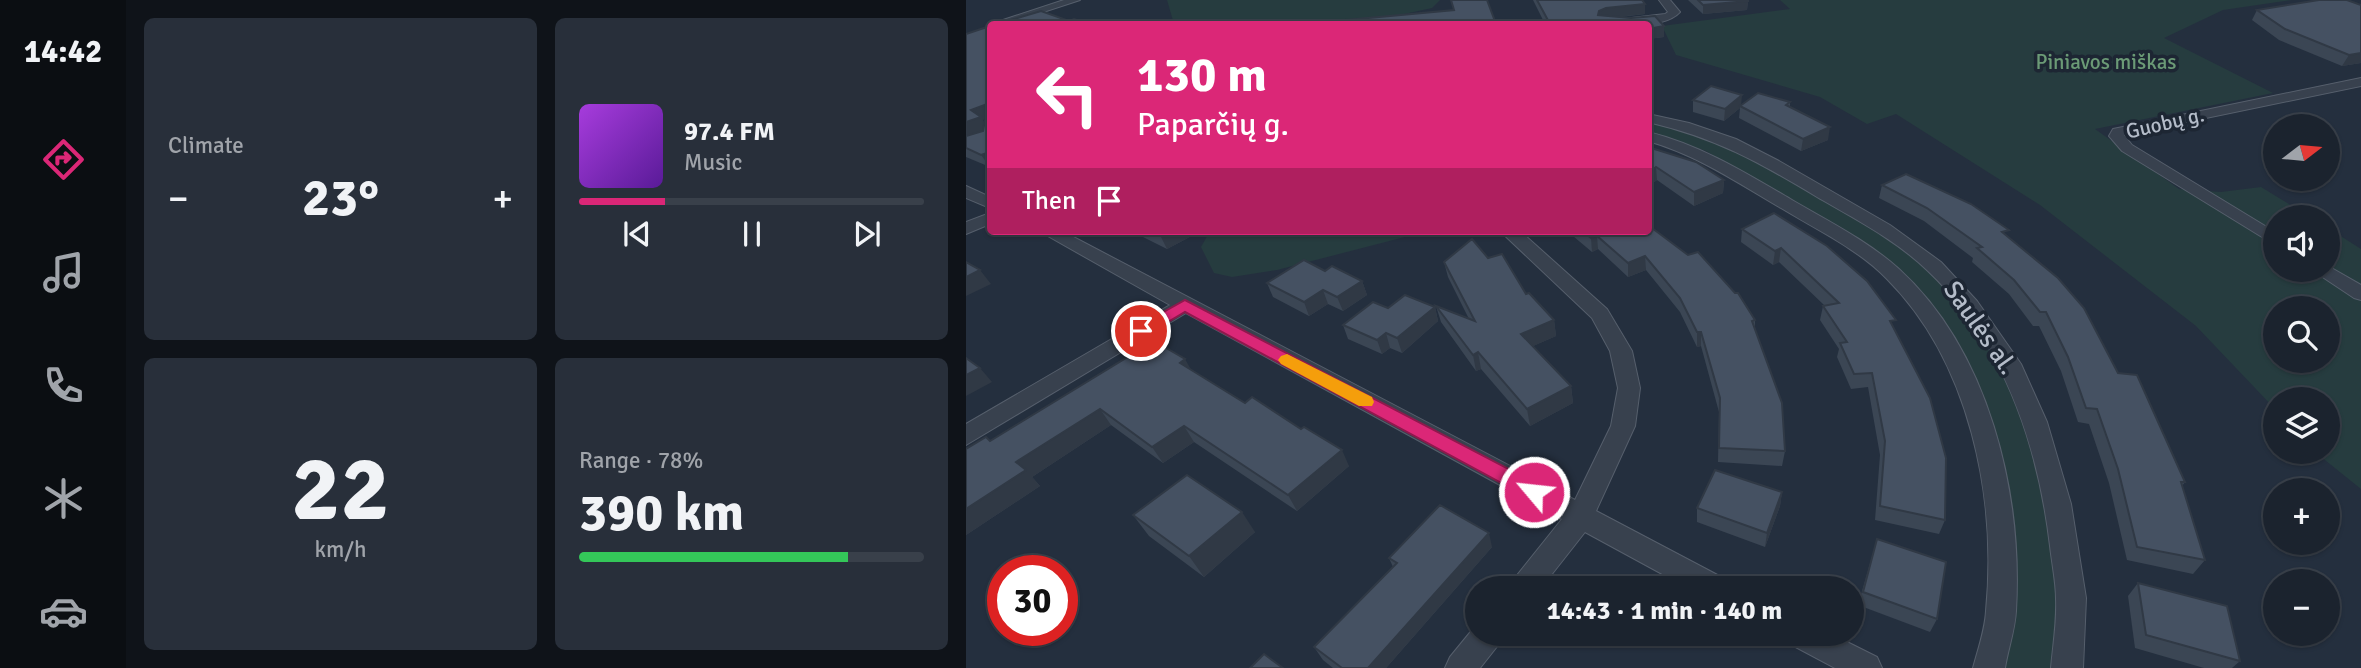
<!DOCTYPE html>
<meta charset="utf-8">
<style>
body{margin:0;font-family:Signika,sans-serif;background:#282f3a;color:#f1f3f6;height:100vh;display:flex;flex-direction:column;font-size:26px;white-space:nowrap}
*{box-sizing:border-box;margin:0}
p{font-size:23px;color:#a0a4aa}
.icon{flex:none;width:38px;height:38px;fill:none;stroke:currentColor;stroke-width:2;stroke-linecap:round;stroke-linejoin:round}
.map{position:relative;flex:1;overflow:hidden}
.side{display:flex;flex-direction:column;gap:18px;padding:18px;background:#0f1319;width:840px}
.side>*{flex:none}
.hud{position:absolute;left:21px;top:21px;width:665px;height:214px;border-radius:7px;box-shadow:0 2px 5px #0004,0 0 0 2px #39404a;background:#db2777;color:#fff;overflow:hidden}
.needle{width:46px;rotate:74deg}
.tools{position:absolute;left:1297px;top:114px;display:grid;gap:14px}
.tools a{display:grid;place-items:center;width:77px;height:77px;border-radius:50%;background:#1b232e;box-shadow:0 2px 5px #0004,0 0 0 2px #39404a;font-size:35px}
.speed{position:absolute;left:21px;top:555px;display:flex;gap:14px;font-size:35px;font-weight:700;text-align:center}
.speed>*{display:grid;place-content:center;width:91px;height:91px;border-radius:50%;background:#1b232e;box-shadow:0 2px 5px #0004,0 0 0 2px #39404a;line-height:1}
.speed .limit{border:10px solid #d22;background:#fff;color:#111}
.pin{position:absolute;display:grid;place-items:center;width:60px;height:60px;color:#fff;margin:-30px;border:4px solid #fff;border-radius:50%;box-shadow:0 2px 7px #0007}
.me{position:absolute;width:77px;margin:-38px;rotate:298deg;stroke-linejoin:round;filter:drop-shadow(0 0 5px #0008)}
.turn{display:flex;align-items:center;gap:24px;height:147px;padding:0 35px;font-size:32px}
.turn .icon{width:91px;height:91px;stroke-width:2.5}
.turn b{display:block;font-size:49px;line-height:60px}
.then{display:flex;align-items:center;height:66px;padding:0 35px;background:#0003;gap:14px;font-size:26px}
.big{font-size:52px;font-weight:800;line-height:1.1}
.side .widget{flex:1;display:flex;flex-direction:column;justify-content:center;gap:10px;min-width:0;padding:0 24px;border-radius:10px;background:#282f3a}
.side .dial{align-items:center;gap:0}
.dial b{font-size:91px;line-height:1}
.song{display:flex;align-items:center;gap:21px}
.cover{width:84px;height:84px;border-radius:10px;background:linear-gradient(135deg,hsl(280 70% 55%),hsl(270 70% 35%))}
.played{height:7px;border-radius:4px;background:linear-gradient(90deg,#db2777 25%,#39404a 25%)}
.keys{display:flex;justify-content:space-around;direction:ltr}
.heat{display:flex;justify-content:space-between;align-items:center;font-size:38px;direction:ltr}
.charge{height:10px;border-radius:5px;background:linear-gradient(90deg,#34c759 78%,#39404a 0)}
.side .tiles{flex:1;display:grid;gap:18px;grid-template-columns:repeat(2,1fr)}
.trip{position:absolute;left:499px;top:576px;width:399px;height:70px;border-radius:35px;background:#1b232e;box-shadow:0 2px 5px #0004,0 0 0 2px #39404a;font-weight:800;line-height:70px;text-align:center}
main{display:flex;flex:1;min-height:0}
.dock{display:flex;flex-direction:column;width:126px;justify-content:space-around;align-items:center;background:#0b0e12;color:#a0a4aa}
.dock .icon{width:49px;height:49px}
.dock .current{color:#db2777}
.dock b{font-size:32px;color:#f1f3f6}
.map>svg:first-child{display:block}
.green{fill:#263c3f;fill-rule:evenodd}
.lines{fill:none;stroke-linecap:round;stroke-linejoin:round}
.street-casing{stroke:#565f6c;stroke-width:2}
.street{fill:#38414e;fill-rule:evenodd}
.wall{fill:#3b4654}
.shaded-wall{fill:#303945}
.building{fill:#455162;stroke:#303945;stroke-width:2}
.route{fill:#db2777;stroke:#8e194d;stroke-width:2}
.slow{fill:#f59e0b}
.labels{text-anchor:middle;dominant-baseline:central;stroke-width:7;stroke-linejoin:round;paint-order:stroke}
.far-park-label{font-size:21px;fill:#6b9a76;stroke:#1d2633}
.far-street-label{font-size:21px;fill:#b4bcc9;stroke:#1d2633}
.street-label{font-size:26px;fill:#b4bcc9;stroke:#1d2633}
</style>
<main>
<nav class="dock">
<b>14:42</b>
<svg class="icon current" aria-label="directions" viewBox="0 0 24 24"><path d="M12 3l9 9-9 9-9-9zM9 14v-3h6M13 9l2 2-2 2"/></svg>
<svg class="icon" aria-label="music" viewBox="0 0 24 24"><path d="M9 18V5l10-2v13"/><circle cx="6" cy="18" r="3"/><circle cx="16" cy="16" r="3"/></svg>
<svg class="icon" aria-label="phone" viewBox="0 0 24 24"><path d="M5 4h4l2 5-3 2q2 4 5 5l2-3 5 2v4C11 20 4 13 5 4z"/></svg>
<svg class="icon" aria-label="climate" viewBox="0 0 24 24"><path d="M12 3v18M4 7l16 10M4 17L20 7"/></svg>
<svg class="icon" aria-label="car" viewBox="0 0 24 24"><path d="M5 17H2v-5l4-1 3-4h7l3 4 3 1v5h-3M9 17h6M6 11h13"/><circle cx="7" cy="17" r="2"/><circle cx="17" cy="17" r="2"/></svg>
</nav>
<section class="side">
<div class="tiles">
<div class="widget"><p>Climate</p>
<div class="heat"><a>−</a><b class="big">23°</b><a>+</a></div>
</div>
<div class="widget">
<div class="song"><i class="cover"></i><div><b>97.4 FM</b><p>Music</p></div></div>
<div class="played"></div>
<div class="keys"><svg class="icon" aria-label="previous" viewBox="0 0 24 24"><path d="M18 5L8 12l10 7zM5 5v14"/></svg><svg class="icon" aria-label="pause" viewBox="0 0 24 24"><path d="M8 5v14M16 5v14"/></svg><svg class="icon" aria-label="next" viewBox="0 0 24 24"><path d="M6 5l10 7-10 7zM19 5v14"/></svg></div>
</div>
<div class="widget dial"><b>22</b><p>km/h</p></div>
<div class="widget"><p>Range · 78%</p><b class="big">390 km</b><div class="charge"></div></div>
</div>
</section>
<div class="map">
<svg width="1395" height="668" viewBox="0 0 1395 668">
<rect width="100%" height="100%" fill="#242f3e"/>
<!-- green -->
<g class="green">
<path d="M201,0H474L466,8L393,24H208Z"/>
<path d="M814,0H1326L1257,10L1198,38L1307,93L1129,129L1213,189L1255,192L1295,187L1344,217H1309V270H1362V228L1395,249V489L1349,452H1362V399H1309V409L1230,326L1074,205L930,114L901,124L854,97L710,55L696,26L824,9ZM1309,308H1362V360H1309Z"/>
<path d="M683,121L761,144L910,231L968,272L1013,326L1059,418L1082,500L1088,555L1091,622L1088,668H1038L1049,555L968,311L876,233L740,151L683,133Z"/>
<path d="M244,231H462L311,270L266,277L248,273L235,247Z"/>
</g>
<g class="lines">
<!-- street casing -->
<g class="street-casing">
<g id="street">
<path d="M98,0H114L41,24H25Z"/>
<path d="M693,0H704L714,12C698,29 656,26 635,24L641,21L699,14L702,12Z"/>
<path d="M1395,78V86L1158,135L1166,145L1309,232V245L1156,151L1143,136L1147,129L1152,128Z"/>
<path d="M682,114L723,123L770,139L813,161L924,225L975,262L1011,301L1055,364L1081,422L1105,504L1120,598L1117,668H1085C1087,645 1091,622 1090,599C1090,582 1086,564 1084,546C1072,445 1038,343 962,271C930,240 889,219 851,197C793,162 750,138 682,122Z"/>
<path d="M682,132C735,145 780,173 826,200C862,221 902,241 933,269C1023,351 1057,493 1050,611C1049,630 1042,649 1039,668H1007C1012,649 1019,630 1020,611C1031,497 1004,362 921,279C892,249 851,230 815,208C772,183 731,155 682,141Z"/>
<path d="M0,186L24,197V208L0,198Z"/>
<path d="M24,213V224L0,234V222Z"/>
<path d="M73,231H96L609,500L645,426L652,388L644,351L626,318L534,231H554L641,309L666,351L674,388L669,426L630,511L759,579L763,588H722L619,532L575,588H544L548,579L596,519L220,313L0,445V424L204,305Z"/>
<path d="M1362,266L1395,285V300L1388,298L1346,270H1362Z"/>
<path d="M511,624V634H537L533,644L514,668H479L484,657Z"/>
<path d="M820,634H865L911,657L916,668H869L824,644Z"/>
</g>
</g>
<!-- street -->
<use href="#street" class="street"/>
</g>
<!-- wall -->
<g class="wall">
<path d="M567,0H676L679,4V14L654,17L665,18L689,16L698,26V37L682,39V24H579Z"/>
<path d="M722,0H782L781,10L737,14Z"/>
<path d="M1353,0L1395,63L1376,66L1313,40L1286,20L1291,10Z"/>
<path d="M0,34L17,120L24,167L0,157Z"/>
<path d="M727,100L775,105L824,102V107L862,140L835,151L773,118L774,108L758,121L727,112Z"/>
<path d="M682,147L758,180L757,193L728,206L691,180L684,185L682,184Z"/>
<path d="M916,185L1041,236L1152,373L1219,482L1216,486L1239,560L1227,574L1161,560L1143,483L1123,424L1112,422L1095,371L1073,326H1067L1043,294L1006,262L1007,258L958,221L913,198Z"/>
<path d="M808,213L928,328L979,520L973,534L909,520L914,455L902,387L885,389L871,357L873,349L854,320L857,306L858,305L813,262L807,265L775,242L776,229Z"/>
<path d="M165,231H235L201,249Z"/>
<path d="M601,231H682L789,320V328L819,451L816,466L752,462L753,412L735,346L731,347L714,312L680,270L662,277L632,249L626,252Z"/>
<path d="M522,258L588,320L590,336L567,346L605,386L607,403L564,426L515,369L510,371L475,322L470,306L503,319L482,277L478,262Z"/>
<path d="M359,271L396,281L401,295L377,311L362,304L343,316L307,297L301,283Z"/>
<path d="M469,307L472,321L436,353L424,348L416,354L382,339L377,325L422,308Z"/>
<path d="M224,369L383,466L331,511L228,442L197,463L145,425L66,477L74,486L0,535V449Z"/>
<path d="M816,492L814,506L799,547L731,522V508Z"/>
<path d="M167,515L289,532L238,577L183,536Z"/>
<path d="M911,539L971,619L964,632L892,605Z"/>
<path d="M526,547L420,668H367L357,660L348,647L427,567L423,558Z"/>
<path d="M1172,583L1274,661L1266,668H1238L1169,648L1162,596Z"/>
</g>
<!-- shaded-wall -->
<g class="shaded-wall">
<path d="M782,1L781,10L737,14V5Z"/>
<path d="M679,4V14L641,18L632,15L633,11L640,8Z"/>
<path d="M698,26V37L682,39V29Z"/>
<path d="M1395,53V63L1376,66L1383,55Z"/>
<path d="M776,95L775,106H774V108L758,121L759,109Z"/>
<path d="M24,103V118L17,120L23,130L0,137V122L5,110Z"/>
<path d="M864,127L862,140L835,151L837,139Z"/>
<path d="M24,152V167L15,155Z"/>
<path d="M690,167L691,180L684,185V172Z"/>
<path d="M758,180L757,193L728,206V192Z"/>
<path d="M202,231H235L201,249L194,235Z"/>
<path d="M631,236L632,249L626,252L625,238Z"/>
<path d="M815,248L813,262L807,265L809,251Z"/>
<path d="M679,256L680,270L662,277V263Z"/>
<path d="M14,270L25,284L0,296V277Z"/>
<path d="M396,281L401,295L377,311L371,297Z"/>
<path d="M357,290L362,304L343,316L338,302Z"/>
<path d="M469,307L472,321L436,353L431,338Z"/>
<path d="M588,320L590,336L558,350L555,334Z"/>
<path d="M731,332H735V346L731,347Z"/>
<path d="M420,333L424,348L416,354L411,340Z"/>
<path d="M512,352L515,369L510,371L507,355Z"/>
<path d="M219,359L228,375L214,363Z"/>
<path d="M14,368L26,382L0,396V375Z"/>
<path d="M605,386L607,403L564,426L561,409Z"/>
<path d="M134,409L145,425L66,477L74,486L0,535V509L50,462Z"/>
<path d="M218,426L228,442L197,463L186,447Z"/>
<path d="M376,450L383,466L331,511L322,495Z"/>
<path d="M816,492L814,506L799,547L801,533Z"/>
<path d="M276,512L289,532L238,577L223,556Z"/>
<path d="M523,533L526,547L420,668H402Z"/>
</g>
<!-- building -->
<g class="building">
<path d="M485,0H521L530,24H348V23L488,10Z"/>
<path d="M571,0H676L679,4L640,8L633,11L632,15L665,18L689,16L698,26L682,29V24H584Z"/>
<path d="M732,0H782V1L737,5Z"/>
<path d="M1353,0H1381L1395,5V53L1383,55L1319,29L1291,10Z"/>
<path d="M75,11L103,21L108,19L123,24H31Z"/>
<path d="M24,26V103L5,110L15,117L0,122V34Z"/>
<path d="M745,86L776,95L759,109L727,100Z"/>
<path d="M792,93L824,102L820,105L864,127L837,139L774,106Z"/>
<path d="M19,120L24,124V152L15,155L0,148V136L17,131Z"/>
<path d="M682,147L730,162L758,180L728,192L690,167L684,172L682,171Z"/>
<path d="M940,174L1005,204L1043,230L1036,232L1092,278L1118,308L1152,373L1171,375L1219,482H1215L1239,560L1171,547L1152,469L1131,409L1120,408L1102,357L1080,312H1074L1048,280L1011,248L1016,247L961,208L916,185Z"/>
<path d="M808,213L861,246L901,281L930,320L924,321L964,398L980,458L979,520L914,506L919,441L906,373L888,374L874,343L881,342L857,306L873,303L815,248L809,251L776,229Z"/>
<path d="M682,225L722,255L732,252L769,293H772L789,320L786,321L816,403L819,451L753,448L754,398L735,332H731L714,298L679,256L662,263L631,236L625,238L616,231H682Z"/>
<path d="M185,231H202L194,235Z"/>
<path d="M506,239L522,258L536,254L560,294L563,293L588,320L555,334L605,386L561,409L512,352L507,355L470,306L509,321L478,262Z"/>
<path d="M338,260L359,271L366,266L396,281L371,297L357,290L338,302L301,283Z"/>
<path d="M0,262L14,270L0,277Z"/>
<path d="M439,295L469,307L431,338L420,333L411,340L377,325L407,302L422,308Z"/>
<path d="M188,341L219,359L214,363L279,403L286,397L335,429L338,427L376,450L322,495L218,426L186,447L134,409L50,462L60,470L0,509V449L20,437L24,441Z"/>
<path d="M0,358L14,368L0,375Z"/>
<path d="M749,470L816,492L801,533L731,508Z"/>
<path d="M221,475L276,512L223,556L167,515Z"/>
<path d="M474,505L523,533L402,668H376L348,647L431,563L423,558Z"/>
<path d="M911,539L980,562L971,619L897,592Z"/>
<path d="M1172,583L1261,606L1274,661L1180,635Z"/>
<path d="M298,654L317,668H284Z"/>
</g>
<!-- route -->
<path class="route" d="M219,300L575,486L578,492L575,497L568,500L561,497L219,312L180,335H169L167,331L169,328Z"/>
<!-- slow -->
<path class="slow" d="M321,354L406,397L408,402L406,406H393L315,364L312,360L315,356Z"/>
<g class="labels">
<!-- far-park labels -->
<g class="far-park-label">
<text x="1140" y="62">Piniavos miškas</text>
</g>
<!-- far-street labels -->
<g class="far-street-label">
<text transform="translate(1199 123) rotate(-13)">Guobų g.</text>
</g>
<!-- street labels -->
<g class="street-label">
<text transform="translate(1014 328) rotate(55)">Saulės al.</text>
</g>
</g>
</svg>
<div class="tools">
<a><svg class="needle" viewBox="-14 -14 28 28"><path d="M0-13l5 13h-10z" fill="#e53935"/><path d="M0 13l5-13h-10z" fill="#a0a4aa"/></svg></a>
<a><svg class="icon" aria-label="sound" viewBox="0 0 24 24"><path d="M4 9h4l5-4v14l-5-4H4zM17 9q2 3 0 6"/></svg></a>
<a><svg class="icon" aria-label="search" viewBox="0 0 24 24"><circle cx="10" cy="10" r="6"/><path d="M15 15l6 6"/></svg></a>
<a><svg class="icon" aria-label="layers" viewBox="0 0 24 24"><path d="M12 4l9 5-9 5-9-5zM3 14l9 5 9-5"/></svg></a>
<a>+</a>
<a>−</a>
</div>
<div class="speed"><div class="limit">30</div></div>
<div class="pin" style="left:175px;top:331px;background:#d93025"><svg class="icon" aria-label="arrive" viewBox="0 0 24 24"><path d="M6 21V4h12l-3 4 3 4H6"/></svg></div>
<svg class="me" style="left:568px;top:492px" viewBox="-20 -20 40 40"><circle r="17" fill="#db2777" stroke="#fff" stroke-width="3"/><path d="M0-11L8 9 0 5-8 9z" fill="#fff"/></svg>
<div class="trip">14:43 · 1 min · 140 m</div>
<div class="hud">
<div class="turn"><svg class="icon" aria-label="left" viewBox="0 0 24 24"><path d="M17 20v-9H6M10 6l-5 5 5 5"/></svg><div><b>130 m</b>Paparčių g.</div></div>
<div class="then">Then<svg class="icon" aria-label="arrive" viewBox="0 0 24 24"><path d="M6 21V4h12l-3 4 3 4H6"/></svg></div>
</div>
</div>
</main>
